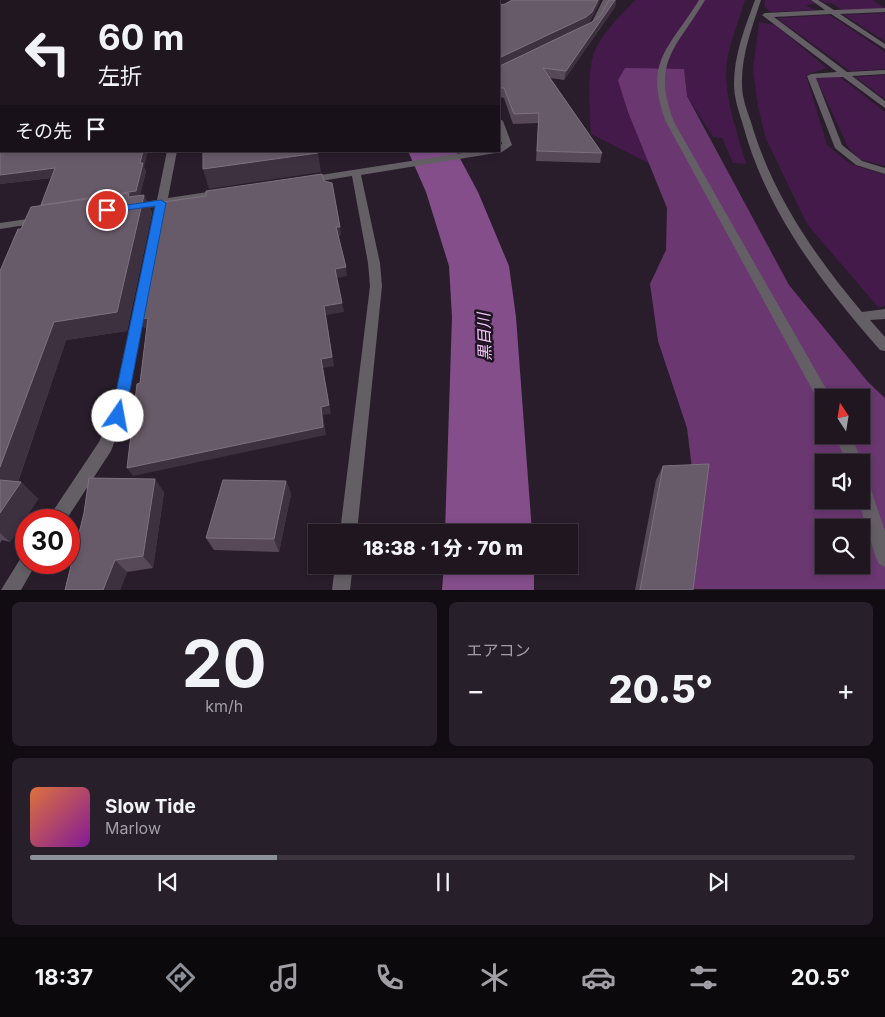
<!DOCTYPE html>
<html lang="ja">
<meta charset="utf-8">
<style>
body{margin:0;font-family:Inter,"Noto Sans JP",sans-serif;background:#271f29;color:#f1f3f6;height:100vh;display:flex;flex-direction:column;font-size:19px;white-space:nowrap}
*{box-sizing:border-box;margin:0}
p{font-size:16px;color:#a19fa5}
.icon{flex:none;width:28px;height:28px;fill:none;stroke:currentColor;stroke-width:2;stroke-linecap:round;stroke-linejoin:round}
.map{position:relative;height:590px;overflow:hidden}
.panel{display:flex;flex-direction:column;gap:12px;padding:12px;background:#110c12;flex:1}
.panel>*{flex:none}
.top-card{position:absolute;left:0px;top:0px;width:500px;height:152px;box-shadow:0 2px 8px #0003,0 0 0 1px #3c353e;background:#1f1620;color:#f1f3f6;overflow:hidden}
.needle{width:32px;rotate:348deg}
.controls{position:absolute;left:815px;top:389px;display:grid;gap:10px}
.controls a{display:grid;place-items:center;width:55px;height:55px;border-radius:0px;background:#1f1620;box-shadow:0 2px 8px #0003,0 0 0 1px #3c353e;font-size:25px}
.speed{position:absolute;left:15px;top:509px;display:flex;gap:10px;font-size:25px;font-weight:700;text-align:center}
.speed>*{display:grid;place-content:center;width:65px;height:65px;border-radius:50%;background:#1f1620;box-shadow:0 2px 8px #0003,0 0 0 1px #3c353e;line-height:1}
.speed .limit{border:8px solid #d22;background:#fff;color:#111}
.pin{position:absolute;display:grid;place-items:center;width:42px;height:42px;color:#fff;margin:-21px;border:2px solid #fff;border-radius:50%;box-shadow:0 1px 5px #0007}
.me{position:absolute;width:55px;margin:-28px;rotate:12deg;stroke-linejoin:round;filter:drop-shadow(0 0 4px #0008)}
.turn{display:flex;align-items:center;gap:18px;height:105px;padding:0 15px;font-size:22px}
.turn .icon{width:65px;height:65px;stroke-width:2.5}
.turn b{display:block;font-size:35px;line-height:42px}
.then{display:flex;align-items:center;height:48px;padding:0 15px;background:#0003;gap:10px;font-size:19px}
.big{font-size:38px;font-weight:800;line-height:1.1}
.panel .card{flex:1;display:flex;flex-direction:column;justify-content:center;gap:8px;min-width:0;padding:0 18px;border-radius:8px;background:#271f29}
.panel .dial{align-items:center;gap:0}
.dial b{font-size:65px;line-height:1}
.song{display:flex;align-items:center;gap:15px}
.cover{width:60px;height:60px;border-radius:8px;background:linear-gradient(135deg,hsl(20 70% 55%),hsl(290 70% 35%))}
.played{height:5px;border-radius:2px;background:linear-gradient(90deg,#8c9099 30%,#3c353e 30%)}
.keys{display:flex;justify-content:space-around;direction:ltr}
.heat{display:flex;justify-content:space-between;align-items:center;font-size:28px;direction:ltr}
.panel .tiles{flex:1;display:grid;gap:12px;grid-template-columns:1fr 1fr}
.card:last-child{grid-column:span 2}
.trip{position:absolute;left:308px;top:524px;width:270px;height:50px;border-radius:0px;background:#1f1620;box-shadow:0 2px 8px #0003,0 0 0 1px #3c353e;font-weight:800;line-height:50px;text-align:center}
.tabs{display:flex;height:80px;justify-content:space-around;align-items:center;background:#0c090d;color:#a19fa5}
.tabs .icon{width:35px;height:35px}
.tabs .selected{color:#8c9099}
.tabs b{font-size:22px;color:#f1f3f6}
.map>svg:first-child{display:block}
.green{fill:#441a4a}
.forest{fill:#6a3771;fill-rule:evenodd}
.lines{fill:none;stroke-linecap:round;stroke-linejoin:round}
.river{fill:#834e8a;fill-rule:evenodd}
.minor{fill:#645e65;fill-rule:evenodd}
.wall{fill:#574958}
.shaded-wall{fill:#3d303f}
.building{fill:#685b69;stroke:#7e717f}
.route{fill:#1a73e8;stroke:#114b97}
.labels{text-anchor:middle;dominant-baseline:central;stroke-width:5;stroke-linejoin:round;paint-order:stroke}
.water-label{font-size:16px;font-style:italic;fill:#f4c7fa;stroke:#1f1421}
</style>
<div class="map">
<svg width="885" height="590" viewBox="0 0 885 590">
<rect width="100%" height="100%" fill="#291d2b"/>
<!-- green -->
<g class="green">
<path d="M635,0H745C740,18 732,36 728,55C721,91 737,130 746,164L733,163L722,138L713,137L687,96L643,146L650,164L591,134C590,113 587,76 593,56C599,36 621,15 635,0Z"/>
<path d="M765,0H811L817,4L806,5L814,10L773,12L769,11L764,6Z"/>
<path d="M819,0H872L885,8L843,10L831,3H825Z"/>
<path d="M885,13V41L844,15Z"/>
<path d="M830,15L885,52V69L850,71L777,18Z"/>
<path d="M759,22L775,25L827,68L806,75L827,145L850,164L885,175V306L878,307L807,224L766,139L758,107L753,69Z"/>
<path d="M885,75V99L855,77Z"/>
<path d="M840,77L885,112V166L859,159L848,147L816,78Z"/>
</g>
<!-- forest -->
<path class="forest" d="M625,68L684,69L687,96L789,285L868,382L885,398V589H680L698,517L687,428L658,341L650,284L666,250L667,208L628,112L618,80ZM824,398H861V435H824ZM824,462H861V500H824ZM824,528H861V565H824Z"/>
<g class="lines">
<!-- river -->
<g class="river">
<path d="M286,0H319L320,1H287Z"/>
<path d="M408,151H456L478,192L509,266L516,317L532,532H445L452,317L449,266L426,192Z"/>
<path d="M444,565H534V590H442Z"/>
</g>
<!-- minor -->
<g class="minor">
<path d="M603,0H609C604,11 599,31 585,30V28L592,22Z"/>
<path d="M699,0H705C676,49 651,61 674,122L829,394L831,398H824V404L819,402L666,122C643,61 669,49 699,0Z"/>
<path d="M755,0H761C752,28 741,56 742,85C742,98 747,110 751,122C772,194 814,255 862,312L885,309V319L870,320L885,337V351L880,350C822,284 766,211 743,125C739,112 734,98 734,84C734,55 745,27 755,0Z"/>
<path d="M811,0H818L834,10L885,8V12L840,14L885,44V49L831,14L774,17L847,72L885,70V74L852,76L885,101V108L843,77L816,78L842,145L862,161L885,168V174L856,165L835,148L807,76L811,74L837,72L762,15L765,13L825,10Z"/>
<rect x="0" y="53" width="1" height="4"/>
<path d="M499,118L503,121L512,145L502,152L361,175L380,263L382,286L357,532H340L370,286L368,263L352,176L308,183L303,180L308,177L475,151H499V146L502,144L499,134Z"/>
<path d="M167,151H177L168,198L221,190L226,193L221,196L166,205L125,415L111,451L66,520H47L99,442L111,415L155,207L132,210L127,207L132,204L157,200Z"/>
<path d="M41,217L45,218L46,220L45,222L0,229V223Z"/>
<path d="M835,435H851L862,462L861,464L846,462Z"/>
<path d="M861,476L867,479L869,484L885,531V567L879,564L876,558L858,500H861Z"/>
<path d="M26,554V562H37L21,590H1L22,556Z"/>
<path d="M335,565H353L350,590H332Z"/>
</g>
</g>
<!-- wall -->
<g class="wall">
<path d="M609,0H616L615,7L564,80L550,78L602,153L600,163L536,161L538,123L513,124L504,98L499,97V3L500,5L599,3L590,21L585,25L592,22L601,15Z"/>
<path d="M0,59L144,167L146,171L140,195H144L152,213L127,331L66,340L18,482H21L38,499L10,542L2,540L0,543V271L21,229L41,205L51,178L0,184Z"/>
<path d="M663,466L693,590H635L656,480Z"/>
<path d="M286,481L291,494L279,552L214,550L206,538Z"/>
<path d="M164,492L153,568L127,572L120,590H65L84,513Z"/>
</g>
<!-- shaded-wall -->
<g class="shaded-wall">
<path d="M598,0H600L599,3L590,21L585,25L499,66V57Z"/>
<path d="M615,0H616L615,7L564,80L566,71Z"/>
<rect x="0" y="45" width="1" height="7"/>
<path d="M143,151H148L144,167L146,171L139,200L41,206L140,163Z"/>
<path d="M318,153L321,172L209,189L203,169Z"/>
<path d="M55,168L59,177L0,184V175Z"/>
<path d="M144,195L152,213L127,331L66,340L14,493L21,482L38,499L10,542L0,533V467L54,322Z"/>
<path d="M336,227H340L341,235L338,236Z"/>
<path d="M346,267L347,276L336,278L335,269Z"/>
<path d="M342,303L344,312L326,315L334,366L323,368L331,414L323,415L326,435L133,476L127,468L321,407V359L324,306Z"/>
<path d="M148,318L153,327L144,328L139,319Z"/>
<path d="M155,479L164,492L153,568L143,556Z"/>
<path d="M286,481L291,494L279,552L274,539Z"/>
<path d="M115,560L127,572L120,590H103Z"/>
</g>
<!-- building -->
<g class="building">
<path d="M0,0H226L225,1H1V45H0Z"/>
<path d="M512,0H598L592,12L586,17L499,58V3L500,5L505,4Z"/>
<path d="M609,0H615L566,71L543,68L602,153L537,151L539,113L514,114L504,88H499V64L500,66L592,22L601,15Z"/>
<path d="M0,59H1V151H143L140,163H143L136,191L41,205L55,168L0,175Z"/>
<path d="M203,151H317L318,153L203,169Z"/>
<path d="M322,174L324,181L332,183L340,227H336L346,267L335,269L342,303L324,306L332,357L321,359L329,405L321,407L323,427L127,468L137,384L140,383L148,318L139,319L163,202L206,196V191Z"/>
<path d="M129,193L128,197L144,195L117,312L54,322L0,467V271L18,229H21L31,207Z"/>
<path d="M709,464L693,590H640L663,466Z"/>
<path d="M89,478L155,479L143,556L115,560L103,590H65L84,513Z"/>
<path d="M0,480L21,482L0,513Z"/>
<path d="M223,480L286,481L274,539L206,538Z"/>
</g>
<!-- route -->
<path class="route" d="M161,200L166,203L125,416L123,420H113L111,416L155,206L107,213L102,210L107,208Z"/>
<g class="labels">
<!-- water labels -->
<g class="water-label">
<text transform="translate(484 337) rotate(-92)">黒目川</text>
</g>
</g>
</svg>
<div class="controls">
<a><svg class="needle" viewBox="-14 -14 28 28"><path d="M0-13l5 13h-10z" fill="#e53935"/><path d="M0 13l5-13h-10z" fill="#a19fa5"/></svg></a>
<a><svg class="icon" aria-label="sound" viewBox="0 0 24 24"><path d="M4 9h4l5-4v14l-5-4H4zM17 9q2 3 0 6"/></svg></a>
<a><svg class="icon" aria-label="search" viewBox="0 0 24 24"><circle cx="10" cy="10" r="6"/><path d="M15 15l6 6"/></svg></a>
</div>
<div class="speed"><div class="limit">30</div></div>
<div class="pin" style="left:107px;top:210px;background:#d93025"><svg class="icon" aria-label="arrive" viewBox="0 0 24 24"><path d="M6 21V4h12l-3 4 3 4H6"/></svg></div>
<svg class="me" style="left:118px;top:416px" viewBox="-20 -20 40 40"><circle r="19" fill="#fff"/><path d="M0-13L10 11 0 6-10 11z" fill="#1a73e8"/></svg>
<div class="trip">18:38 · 1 分 · 70 m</div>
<div class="top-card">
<div class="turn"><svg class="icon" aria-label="left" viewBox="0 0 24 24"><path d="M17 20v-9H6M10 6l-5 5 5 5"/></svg><div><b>60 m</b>左折</div></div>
<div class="then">その先<svg class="icon" aria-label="arrive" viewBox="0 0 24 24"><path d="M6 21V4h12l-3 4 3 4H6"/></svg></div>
</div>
</div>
<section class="panel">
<div class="tiles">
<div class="card dial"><b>20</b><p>km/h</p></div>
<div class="card"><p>エアコン</p>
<div class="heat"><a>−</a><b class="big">20.5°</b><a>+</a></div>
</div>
<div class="card">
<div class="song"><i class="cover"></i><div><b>Slow Tide</b><p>Marlow</p></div></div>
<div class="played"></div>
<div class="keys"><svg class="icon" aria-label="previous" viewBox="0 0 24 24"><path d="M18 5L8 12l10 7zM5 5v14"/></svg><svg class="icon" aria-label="pause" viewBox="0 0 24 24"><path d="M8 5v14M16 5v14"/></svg><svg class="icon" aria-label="next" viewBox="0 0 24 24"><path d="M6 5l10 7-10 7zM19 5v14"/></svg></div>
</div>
</div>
</section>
<nav class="tabs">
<b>18:37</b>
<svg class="icon selected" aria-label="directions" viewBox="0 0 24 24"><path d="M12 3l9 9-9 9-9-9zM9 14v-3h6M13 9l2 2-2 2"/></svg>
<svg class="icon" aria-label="music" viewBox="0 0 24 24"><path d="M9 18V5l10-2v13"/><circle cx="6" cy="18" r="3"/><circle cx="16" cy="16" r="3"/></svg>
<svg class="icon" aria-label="phone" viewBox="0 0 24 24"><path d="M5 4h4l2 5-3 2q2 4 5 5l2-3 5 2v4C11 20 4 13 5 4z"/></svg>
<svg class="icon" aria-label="climate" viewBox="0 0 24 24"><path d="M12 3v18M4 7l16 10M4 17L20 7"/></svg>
<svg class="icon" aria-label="car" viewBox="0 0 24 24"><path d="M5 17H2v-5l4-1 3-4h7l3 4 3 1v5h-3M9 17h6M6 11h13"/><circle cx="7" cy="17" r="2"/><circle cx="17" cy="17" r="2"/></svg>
<svg class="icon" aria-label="filters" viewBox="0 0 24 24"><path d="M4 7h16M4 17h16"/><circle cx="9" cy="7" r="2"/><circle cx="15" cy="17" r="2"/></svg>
<b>20.5°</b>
</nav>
